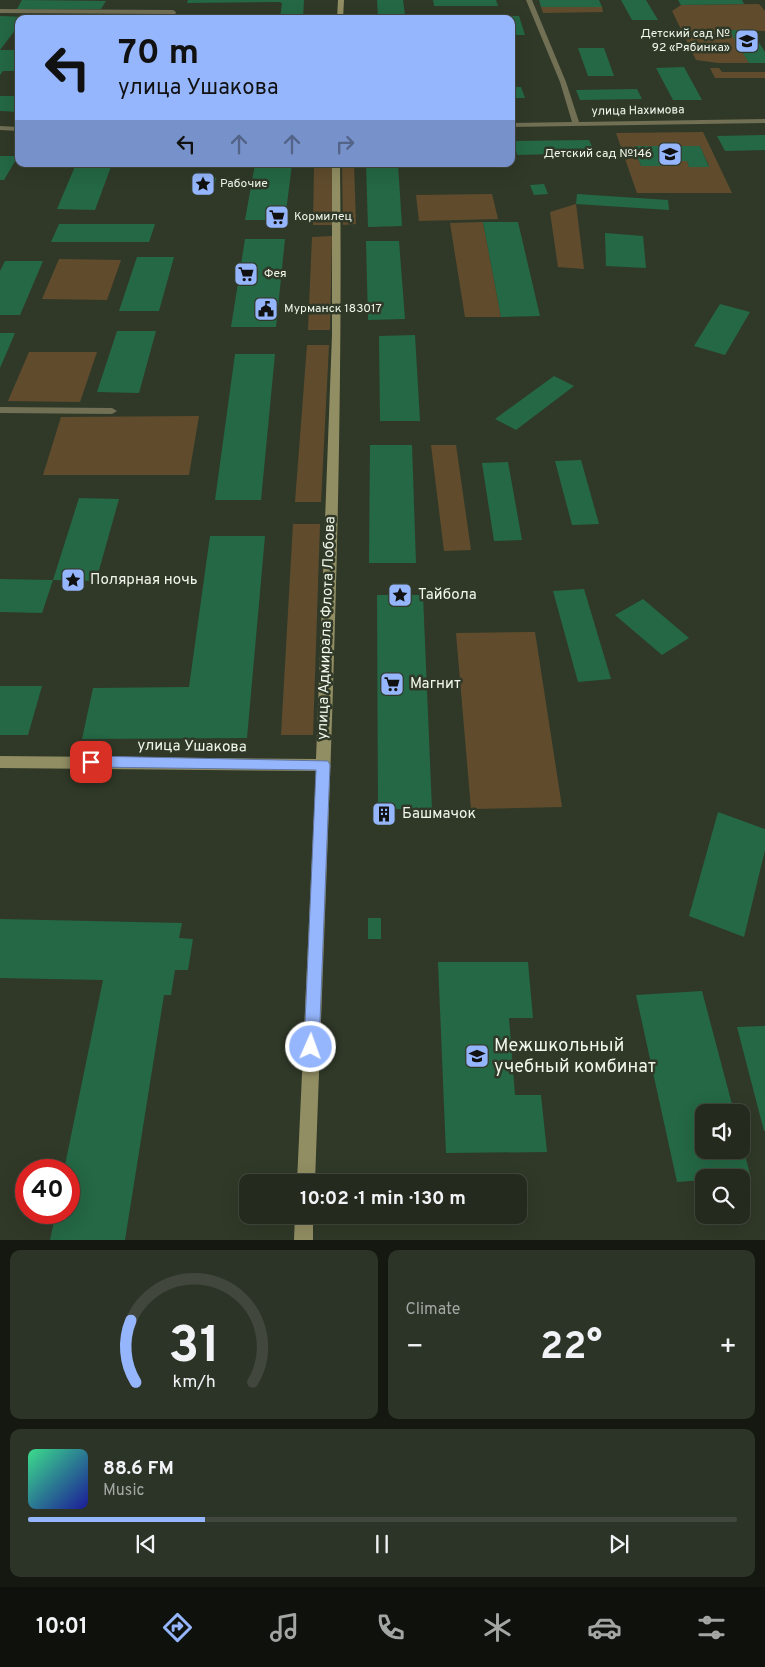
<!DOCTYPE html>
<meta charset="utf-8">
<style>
body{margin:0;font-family:Overpass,sans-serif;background:#2c3327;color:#f1f3f6;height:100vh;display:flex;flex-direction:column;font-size:19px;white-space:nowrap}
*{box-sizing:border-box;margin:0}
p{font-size:16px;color:#a3a7a4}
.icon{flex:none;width:28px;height:28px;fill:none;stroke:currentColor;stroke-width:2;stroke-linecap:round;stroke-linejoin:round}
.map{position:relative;height:1240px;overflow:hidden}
.sheet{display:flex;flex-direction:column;gap:10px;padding:10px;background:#141810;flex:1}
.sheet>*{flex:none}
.hud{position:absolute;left:15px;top:15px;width:500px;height:152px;border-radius:10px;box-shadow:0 5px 20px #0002,0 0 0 1px #41473c;background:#95b6fd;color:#111;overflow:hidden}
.fabs{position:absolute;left:695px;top:1104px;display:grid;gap:10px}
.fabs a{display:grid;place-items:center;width:55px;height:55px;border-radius:10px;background:#242b1e;box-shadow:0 5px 20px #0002,0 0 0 1px #41473c;font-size:25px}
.speed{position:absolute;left:15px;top:1159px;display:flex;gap:10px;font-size:25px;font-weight:700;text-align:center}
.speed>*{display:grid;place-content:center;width:65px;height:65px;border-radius:50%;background:#242b1e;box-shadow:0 5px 20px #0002,0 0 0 1px #41473c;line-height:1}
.speed .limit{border:8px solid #d22;background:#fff;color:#111}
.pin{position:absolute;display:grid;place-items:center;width:42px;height:42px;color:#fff;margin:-21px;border-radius:10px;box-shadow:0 2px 8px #0006}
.me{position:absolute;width:55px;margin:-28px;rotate:2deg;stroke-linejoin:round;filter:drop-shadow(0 0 4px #0008)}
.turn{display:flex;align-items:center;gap:18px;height:105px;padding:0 20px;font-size:22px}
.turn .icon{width:65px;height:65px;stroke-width:2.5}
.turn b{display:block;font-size:35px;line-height:42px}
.lanes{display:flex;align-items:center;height:48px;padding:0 20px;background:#0003;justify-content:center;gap:25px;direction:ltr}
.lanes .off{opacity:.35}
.big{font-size:38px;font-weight:700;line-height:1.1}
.sheet .widget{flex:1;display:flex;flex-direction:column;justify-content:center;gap:8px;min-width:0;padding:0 18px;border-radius:10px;background:#2c3327}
.sheet .dial{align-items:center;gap:0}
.dial svg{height:130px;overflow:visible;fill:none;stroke:#41473c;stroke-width:7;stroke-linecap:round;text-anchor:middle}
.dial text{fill:#f1f3f6;stroke:none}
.song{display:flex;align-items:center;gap:15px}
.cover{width:60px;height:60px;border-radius:8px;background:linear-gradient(135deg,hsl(150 70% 55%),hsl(240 70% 35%))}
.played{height:5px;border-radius:2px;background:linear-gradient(90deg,#95b6fd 25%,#41473c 25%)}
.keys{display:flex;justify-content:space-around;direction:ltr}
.heat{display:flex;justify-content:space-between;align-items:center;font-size:28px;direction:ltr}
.sheet .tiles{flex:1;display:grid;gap:10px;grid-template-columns:1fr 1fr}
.widget:last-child{grid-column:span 2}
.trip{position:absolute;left:239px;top:1174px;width:288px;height:50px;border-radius:10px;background:#242b1e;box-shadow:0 5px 20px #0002,0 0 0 1px #41473c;font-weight:700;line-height:50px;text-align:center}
.tabs{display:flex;height:80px;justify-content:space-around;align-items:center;background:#0e110c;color:#a3a7a4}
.tabs .icon{width:35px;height:35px}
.tabs .active{color:#95b6fd}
.tabs b{font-size:22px;color:#f1f3f6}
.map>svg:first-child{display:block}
.green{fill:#604c2d;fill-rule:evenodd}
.building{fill:#246845}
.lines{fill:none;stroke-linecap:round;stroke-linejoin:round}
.street{fill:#716f54;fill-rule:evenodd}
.secondary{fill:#928e63;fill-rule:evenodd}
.route{fill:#95b6fd;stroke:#6176a4}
.labels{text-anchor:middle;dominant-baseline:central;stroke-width:5;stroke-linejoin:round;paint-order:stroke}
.far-poi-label{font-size:12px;fill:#f1f7ec;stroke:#303928;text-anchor:start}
.far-street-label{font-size:12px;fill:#f1f7ec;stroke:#303928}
.poi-label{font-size:15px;fill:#f1f7ec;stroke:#303928;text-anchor:start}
.street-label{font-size:15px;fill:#f1f7ec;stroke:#303928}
.near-poi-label{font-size:18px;fill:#f1f7ec;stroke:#303928;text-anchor:start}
</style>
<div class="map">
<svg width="765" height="1240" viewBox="0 0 765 1240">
<rect width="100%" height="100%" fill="#303928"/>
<!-- green -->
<g class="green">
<path d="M759,4L765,11V31L730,30L749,63H718L696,60L672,11L681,5Z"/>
<path d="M541,7H602L603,12L543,13Z"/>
<path d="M710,68H719L722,72H765V78H715Z"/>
<path d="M703,132L732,193H637L616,133ZM634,146H700L709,166L689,167L687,161H659L661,166H641Z"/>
<path d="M314,164H332V225H313Z"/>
<path d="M342,164H354L356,224L343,225Z"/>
<path d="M492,194L498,219L419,221L416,195Z"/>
<path d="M576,204L584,269L558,267L550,212Z"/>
<path d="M483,222L501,317H465L450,223Z"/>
<path d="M332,236L330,330H308L312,237Z"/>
<path d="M59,259L121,260L107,300L42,299Z"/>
<path d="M307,345H329L321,502H295Z"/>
<path d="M29,352H97L80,402L8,401Z"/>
<path d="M199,416L189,475H43L61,417Z"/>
<path d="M431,445H456L471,550L444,551Z"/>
<path d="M293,524H320L313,735H281Z"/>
<path d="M535,632L562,807L471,809L456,633Z"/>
</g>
<!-- building -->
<g class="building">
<path d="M22,0L106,1L101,9H17Z"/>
<path d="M188,0H304L303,19H280L282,3L279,2L187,3Z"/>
<path d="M377,0H403L405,15L378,16Z"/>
<path d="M433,0H496L498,6H434Z"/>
<path d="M539,0H599L602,7H541Z"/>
<path d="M621,0H646L658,20H632Z"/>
<path d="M678,0H742L744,4L681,5Z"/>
<path d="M0,16L25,17L19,19V25L0,50H19V64L14,71H3L0,75Z"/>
<path d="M498,16H519L525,35H511V19H498Z"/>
<path d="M729,30H751L765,52V63H749Z"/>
<path d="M578,48H604L614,76H588Z"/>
<path d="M684,67L702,100H673L656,68Z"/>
<path d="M511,87H521L525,98H511Z"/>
<path d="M637,89L642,99L580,100L576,90Z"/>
<path d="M0,96H19V112L0,111Z"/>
<path d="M765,135V150L725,151L717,136Z"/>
<path d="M589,140L595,153L517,155L514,141Z"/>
<path d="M634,146H700L709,167H689L687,161H659L661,166H641Z"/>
<path d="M0,156H18L4,180H0Z"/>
<path d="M76,164H112L95,210L57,209Z"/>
<path d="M255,164H292L285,220H245Z"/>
<path d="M366,164H398L402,226L368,227Z"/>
<path d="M193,178H216L215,184H192Z"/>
<path d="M544,184L548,194L534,195L530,185Z"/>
<path d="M577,194L668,200L669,210L576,204Z"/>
<path d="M483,222H518L540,316L501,317Z"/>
<path d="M59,224H155L149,242H51Z"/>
<path d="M605,233L643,236L646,268L606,266Z"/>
<path d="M245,239H285L276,327H231Z"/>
<path d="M366,241H399L405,319L368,320Z"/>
<path d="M137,257H174L159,311H119Z"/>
<path d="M5,261H43L20,315H0V271Z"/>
<path d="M720,304L750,312L725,355L694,346Z"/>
<path d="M117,331H156L139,393L97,392Z"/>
<path d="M0,333H15L0,368Z"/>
<path d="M415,335L420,421H380L379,336Z"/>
<path d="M235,354H275L261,500H215Z"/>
<path d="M554,376L574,386L516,430L495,419Z"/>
<path d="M370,445H412L416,563H369Z"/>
<path d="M581,460L599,524L572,525L555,461Z"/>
<path d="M508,462L522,540L494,541L482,463Z"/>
<path d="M79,498L119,499L96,581L53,580L42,613L0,612V579L53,580Z"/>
<path d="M210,536H265L247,738L82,739L93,688L189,687Z"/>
<path d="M584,589L611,679L578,682L553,591Z"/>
<path d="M377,595H423L432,809H378Z"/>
<path d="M643,599L689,638L662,655L615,615Z"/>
<path d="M0,686H42L28,735H0Z"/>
<path d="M377,810H390V825L377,824Z"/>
<path d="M718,812L765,829V850L744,937L689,916Z"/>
<rect x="368" y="918" width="13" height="21"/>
<path d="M0,919L182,923L179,938L193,939L188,970H175L171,995H164L125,1240H50L56,1212H69V1170H64L103,980L0,978Z"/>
<path d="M438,962H528L533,1018H509L515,1095H541L547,1152L446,1153Z"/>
<path d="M702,991L734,1112H704V1150H741L742,1144L751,1178H704V1180L677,1182L636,995Z"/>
<path d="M765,1026V1131H764L737,1027Z"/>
</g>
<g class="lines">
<!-- street -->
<g class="street">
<path d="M526,0H532L566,82L579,122L765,119V123L511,127V123L572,122L560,82Z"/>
<path d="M0,9L173,10L176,12L174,19H168L169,14L0,13Z"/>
<path d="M0,126L19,127V131L0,130Z"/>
<path d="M0,407L112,408L117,411L112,414L0,413Z"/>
</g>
<!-- secondary -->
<g class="secondary">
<path d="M338,0H344L343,19H337Z"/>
<path d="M332,164H340C344,503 327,843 315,1182H297L316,771L0,768V756L316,759L332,335Z"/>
<path d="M295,1215H313V1240H294Z"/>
</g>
</g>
<!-- route -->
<path class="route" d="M91,756L328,761L330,765L319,1047L317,1052L311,1054L306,1052L304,1047L316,770L91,767L85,762Z"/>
<!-- icons -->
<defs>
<g id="school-square" transform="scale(1.25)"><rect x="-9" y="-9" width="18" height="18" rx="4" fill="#95b6fd" stroke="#303928"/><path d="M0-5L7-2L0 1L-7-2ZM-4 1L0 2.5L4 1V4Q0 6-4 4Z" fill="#111"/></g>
<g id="sight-square" transform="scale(1.25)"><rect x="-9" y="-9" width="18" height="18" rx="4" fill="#95b6fd" stroke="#303928"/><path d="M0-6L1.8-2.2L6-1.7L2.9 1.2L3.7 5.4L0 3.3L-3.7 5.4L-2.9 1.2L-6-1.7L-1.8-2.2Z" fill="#111"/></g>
<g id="supermarket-square" transform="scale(1.25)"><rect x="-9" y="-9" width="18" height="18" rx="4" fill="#95b6fd" stroke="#303928"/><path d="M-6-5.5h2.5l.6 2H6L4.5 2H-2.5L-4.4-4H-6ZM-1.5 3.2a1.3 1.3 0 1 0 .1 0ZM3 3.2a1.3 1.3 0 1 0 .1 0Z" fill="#111"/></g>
<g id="civic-square" transform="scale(1.25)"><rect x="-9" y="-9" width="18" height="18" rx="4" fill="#95b6fd" stroke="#303928"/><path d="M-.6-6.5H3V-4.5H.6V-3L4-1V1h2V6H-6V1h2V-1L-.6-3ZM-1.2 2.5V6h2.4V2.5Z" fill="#111"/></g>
<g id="building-square" transform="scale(1.25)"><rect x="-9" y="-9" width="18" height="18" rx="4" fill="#95b6fd" stroke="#303928"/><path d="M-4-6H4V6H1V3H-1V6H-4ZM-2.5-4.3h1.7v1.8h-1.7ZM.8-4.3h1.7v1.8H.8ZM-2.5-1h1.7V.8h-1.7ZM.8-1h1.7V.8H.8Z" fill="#111"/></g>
<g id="university-square" transform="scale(1.25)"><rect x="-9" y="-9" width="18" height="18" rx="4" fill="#95b6fd" stroke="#303928"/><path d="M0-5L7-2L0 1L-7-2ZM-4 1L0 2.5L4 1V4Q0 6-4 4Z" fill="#111"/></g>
</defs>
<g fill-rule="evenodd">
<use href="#school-square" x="747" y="41"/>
<use href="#school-square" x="670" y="154"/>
<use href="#sight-square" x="203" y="184"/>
<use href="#supermarket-square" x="277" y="217"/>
<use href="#supermarket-square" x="246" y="274"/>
<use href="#civic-square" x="266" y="309"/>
<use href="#sight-square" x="73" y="580"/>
<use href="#sight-square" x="400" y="595"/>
<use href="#supermarket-square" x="392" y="684"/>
<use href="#building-square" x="384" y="814"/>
<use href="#university-square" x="477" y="1056"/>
</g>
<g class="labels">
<!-- far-poi labels -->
<g class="far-poi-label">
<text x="730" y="34" text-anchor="end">Детский сад №<tspan x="730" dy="14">92 «Рябинка»</tspan></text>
<text x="652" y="154" text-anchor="end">Детский сад №146</text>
<text x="220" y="184">Рабочие</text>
<text x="294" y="217">Кормилец</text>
<text x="264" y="274">Фея</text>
<text x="284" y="309">Мурманск 183017</text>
</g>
<!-- far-street labels -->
<g class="far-street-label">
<text transform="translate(638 111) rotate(-1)">улица Нахимова</text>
</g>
<!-- poi labels -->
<g class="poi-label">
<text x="90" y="580">Полярная ночь</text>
<text x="418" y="595">Тайбола</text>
<text x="410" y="684">Магнит</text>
<text x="402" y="814">Башмачок</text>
</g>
<!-- street labels -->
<g class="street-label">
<text transform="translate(327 628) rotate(-88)">улица Адмирала Флота Лобова</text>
<text transform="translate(192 747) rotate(1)">улица Ушакова</text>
</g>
<!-- near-poi labels -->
<g class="near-poi-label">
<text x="494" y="1046">Межшкольный<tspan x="494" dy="21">учебный комбинат</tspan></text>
</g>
</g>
</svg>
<div class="fabs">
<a><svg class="icon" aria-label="sound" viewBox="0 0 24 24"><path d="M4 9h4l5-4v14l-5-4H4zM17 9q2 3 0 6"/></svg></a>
<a><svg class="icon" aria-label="search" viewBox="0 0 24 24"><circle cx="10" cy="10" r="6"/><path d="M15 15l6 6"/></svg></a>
</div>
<div class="speed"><div class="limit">40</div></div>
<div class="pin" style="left:91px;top:762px;background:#d93025"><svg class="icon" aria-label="arrive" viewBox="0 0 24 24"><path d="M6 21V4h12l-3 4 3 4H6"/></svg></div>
<svg class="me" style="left:311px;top:1047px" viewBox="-20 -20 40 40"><circle r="17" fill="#95b6fd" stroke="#fff" stroke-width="3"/><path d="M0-11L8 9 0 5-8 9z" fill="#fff"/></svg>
<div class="trip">10:02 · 1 min · 130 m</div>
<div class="hud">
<div class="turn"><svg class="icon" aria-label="left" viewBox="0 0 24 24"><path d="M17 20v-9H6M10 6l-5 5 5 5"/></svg><div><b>70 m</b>улица Ушакова</div></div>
<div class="lanes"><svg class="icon" aria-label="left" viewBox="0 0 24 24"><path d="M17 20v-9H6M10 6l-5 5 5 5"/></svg><svg class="icon off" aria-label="ahead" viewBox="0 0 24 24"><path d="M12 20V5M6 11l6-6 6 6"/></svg><svg class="icon off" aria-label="ahead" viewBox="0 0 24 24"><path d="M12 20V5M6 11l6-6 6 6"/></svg><svg class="icon off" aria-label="right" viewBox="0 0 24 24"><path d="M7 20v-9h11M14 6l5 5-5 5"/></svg></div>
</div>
</div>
<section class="sheet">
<div class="tiles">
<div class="widget dial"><svg viewBox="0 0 100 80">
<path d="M14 69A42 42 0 1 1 86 69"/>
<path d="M14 69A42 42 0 0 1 11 31" stroke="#95b6fd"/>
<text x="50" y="56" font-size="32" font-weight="700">31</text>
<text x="50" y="72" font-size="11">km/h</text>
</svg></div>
<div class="widget"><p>Climate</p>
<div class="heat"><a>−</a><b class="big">22°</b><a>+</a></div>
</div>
<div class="widget">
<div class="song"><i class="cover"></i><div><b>88.6 FM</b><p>Music</p></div></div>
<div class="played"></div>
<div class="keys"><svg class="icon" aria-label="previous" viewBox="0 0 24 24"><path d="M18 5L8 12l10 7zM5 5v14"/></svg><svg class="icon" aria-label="pause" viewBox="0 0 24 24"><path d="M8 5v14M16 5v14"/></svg><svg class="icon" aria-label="next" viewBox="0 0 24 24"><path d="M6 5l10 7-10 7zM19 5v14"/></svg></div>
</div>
</div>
</section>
<nav class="tabs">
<b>10:01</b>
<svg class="icon active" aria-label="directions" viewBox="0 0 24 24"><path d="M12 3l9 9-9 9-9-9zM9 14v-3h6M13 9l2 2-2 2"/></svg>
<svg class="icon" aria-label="music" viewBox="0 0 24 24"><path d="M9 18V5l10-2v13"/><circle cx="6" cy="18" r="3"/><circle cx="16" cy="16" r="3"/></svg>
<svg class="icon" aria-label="phone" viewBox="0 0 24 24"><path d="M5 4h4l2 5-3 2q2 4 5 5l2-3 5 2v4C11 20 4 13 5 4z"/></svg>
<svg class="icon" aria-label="climate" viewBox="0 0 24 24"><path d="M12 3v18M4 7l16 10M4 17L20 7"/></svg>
<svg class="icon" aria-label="car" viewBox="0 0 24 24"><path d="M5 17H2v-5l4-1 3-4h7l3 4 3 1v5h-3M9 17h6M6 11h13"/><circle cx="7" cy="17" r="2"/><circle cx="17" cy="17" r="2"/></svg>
<svg class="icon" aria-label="filters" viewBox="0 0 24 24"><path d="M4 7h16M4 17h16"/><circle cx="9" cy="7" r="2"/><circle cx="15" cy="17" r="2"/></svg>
</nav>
